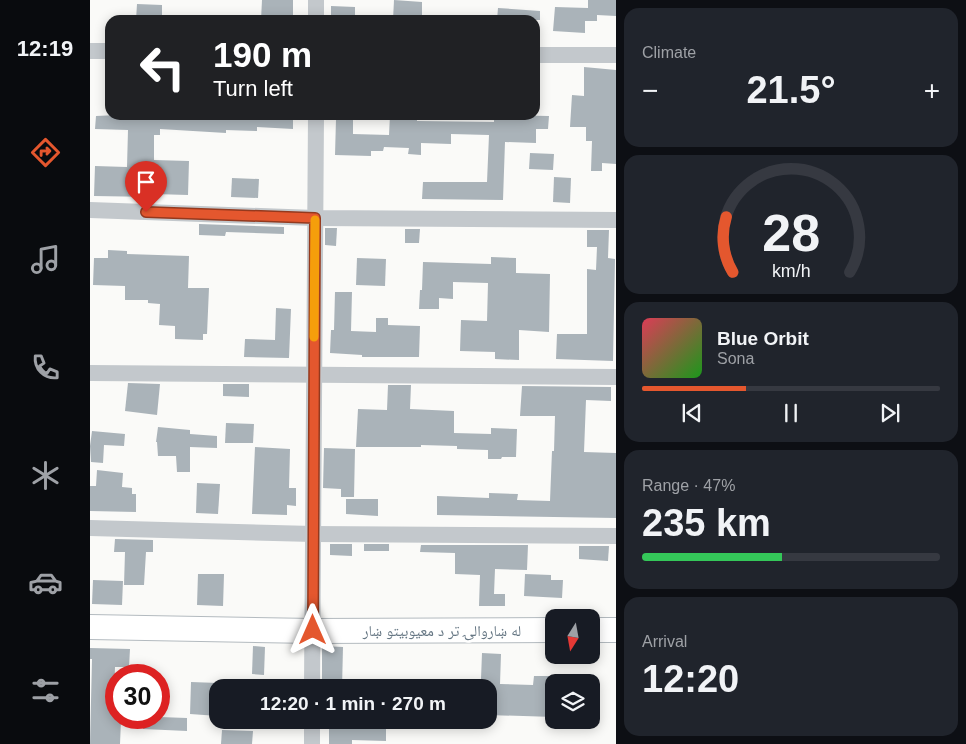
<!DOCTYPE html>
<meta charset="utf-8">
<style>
body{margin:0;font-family:Helvetica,"Noto Naskh Arabic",sans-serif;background:#20242c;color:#f1f3f6;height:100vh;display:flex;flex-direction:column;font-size:19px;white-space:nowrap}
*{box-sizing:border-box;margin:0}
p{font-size:16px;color:#9ea1a6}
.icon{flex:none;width:28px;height:28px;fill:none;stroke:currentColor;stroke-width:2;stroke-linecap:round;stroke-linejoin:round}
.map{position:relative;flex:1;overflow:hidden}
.sheet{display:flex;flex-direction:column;gap:8px;padding:8px;background:#0d0f14;width:350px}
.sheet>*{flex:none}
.top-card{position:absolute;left:15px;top:15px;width:435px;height:105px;border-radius:15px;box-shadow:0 2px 12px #0003;background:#202124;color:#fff;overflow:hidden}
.needle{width:32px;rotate:191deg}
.tools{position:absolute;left:455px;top:609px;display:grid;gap:10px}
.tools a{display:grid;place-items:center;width:55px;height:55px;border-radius:10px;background:#171b24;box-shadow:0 2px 12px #0003;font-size:25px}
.speed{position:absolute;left:15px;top:664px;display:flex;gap:10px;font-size:25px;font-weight:700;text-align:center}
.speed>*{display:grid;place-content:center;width:65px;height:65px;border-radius:50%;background:#171b24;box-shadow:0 2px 12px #0003;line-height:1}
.speed .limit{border:8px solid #d22;background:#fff;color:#111}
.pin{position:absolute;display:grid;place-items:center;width:42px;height:42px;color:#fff;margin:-51px -21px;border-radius:50% 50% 50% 0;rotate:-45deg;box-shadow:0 0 5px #0007}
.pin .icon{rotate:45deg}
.me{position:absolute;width:55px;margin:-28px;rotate:0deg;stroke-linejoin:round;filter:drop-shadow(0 0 4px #0008)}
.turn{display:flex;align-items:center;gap:18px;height:105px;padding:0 25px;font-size:22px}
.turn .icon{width:65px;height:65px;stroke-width:2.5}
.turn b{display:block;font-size:35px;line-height:42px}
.big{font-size:38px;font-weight:700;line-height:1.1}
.sheet .tile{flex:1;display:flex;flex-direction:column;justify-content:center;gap:8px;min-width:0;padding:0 18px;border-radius:15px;background:#20242c}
.sheet .dial{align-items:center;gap:0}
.dial svg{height:130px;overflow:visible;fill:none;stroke:#363941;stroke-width:7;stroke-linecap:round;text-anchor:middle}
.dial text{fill:#f1f3f6;stroke:none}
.song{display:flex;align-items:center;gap:15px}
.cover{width:60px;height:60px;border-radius:8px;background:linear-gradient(135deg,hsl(350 70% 55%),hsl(120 70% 35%))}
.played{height:5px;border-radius:2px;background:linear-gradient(90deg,#e4572e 35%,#363941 35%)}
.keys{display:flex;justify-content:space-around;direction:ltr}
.heat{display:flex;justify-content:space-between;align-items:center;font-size:28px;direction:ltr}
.charge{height:8px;border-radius:4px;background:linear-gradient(90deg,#34c759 47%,#363941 0)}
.trip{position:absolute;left:119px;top:679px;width:288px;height:50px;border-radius:15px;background:#171b24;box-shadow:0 2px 12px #0003;font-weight:700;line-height:50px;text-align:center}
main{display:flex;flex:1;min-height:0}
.tab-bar{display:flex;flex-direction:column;width:90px;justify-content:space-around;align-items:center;background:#090b0e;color:#9ea1a6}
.tab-bar .icon{width:35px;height:35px}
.tab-bar .current{color:#e4572e}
.tab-bar b{font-size:22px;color:#f1f3f6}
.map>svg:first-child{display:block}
.building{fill:#aab3b9}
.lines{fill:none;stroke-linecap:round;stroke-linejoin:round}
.secondary-casing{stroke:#b3babf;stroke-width:26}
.street{stroke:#c3c8cc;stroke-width:16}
.secondary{stroke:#fff;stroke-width:24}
.route-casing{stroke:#94391e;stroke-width:12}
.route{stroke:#e4572e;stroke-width:9}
.slow{stroke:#f59e0b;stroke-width:9}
.labels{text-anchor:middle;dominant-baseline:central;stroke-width:5;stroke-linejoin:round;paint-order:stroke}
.street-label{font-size:15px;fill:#657683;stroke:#fff}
</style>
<main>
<nav class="tab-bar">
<b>12:19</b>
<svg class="icon current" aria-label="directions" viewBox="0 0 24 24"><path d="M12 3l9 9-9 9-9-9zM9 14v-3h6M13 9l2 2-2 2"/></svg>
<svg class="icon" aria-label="music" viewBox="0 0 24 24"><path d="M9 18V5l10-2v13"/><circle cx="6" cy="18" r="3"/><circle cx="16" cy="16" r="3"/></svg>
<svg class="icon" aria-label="phone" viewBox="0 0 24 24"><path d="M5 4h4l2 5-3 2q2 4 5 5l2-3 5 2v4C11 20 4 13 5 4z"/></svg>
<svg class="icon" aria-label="climate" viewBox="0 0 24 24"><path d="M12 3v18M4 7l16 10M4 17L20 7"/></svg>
<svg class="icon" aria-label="car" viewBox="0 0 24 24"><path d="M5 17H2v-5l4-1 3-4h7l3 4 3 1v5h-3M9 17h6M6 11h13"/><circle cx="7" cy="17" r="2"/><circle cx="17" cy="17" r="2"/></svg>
<svg class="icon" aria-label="filters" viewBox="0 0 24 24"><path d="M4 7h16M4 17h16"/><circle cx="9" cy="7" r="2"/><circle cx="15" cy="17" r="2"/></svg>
</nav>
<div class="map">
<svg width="526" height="744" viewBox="0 0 526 744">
<rect width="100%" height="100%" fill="#fafaf8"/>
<!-- building -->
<g class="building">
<path d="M172,0H203V20H171Z"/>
<path d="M304,0L332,2V20H303Z"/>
<path d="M498,0H526V16L507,15V21H495V33L463,31L465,7L498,8Z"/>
<path d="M47,4L72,5V20H46Z"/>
<path d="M241,6L265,7V20H241Z"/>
<path d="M408,8L450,11V20H407Z"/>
<path d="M494,67L526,70V164L512,163V171H501L502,141H496V127H480L482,95L494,96Z"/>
<path d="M28,115H203V129L167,127V131L136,130V133L70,129V135H64V160L99,161L98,195L64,194V197L4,196L5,166L37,167L38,130L5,129L6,116Z"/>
<path d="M300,115H327V121L404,122V115L459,116L458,129H446V143L415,142L413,200L332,199L333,182H397L399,135L361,134V144L331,143V155L318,154L319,148L294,147L293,151H281V156L245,155L246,119H263V134L299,135Z"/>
<path d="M440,153L464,154L463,170L439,169Z"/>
<path d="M464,177L481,178L480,203L463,202Z"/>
<path d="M142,178L169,179L168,198L141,197Z"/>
<path d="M109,224L194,227V234L136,232L135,236L109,235Z"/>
<path d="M235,228H247L246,246L235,245Z"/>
<path d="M315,229H330L329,243H315Z"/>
<path d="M497,230H519L518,258L525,259L523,361L466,359L467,334H497V269L506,270L507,247H497Z"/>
<path d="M18,250L37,251V254L99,256L98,288H119L117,334H113V340L85,339V326L69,325L70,304L58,303V300H35V286L3,285L4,258H18Z"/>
<path d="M401,257L426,258V273L460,274L459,332L429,330V360L405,359V352L370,351L371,320L397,321L398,283L363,282V299L349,298V309H329L330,290H332L333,262L401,264Z"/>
<path d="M267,258L296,259L295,286L266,285Z"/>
<path d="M245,292H262L261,331L286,332V318H298V325L330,326L329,357H272V355L240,353L241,330H244Z"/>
<path d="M186,308L201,309L199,358L154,357L155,339L185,340Z"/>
<path d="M38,383L70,384L67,415L35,411Z"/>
<path d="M133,384H159V397L133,396Z"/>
<path d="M298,385H321L320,409L364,411V433L401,434V428L427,429L426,457H412L411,459H398V450L367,449V446L331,445V447H266L268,409L297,410Z"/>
<path d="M432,386L521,387V401L496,400L494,452L526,453V518L347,515V496L399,498V493L428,494L427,500L460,501L462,451H464L465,416H430Z"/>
<path d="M136,423L164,424L163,443H135Z"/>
<path d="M68,427L100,430V434L127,436V448L100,447V472H87L86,456H68L67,442H66Z"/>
<path d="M2,431L35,434L34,446L14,445L13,463L1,462L0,446Z"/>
<path d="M165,447L200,449L199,488H206V506L197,505V515L162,514Z"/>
<path d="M234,448L265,449L264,497H251V489L233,488Z"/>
<path d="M7,470L33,473L32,487L42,488V494H46V512L0,511V486H6Z"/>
<path d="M107,483L130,484L128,514L106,513Z"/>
<path d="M256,499H288V516L256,514Z"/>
<path d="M25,539L63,540V552H56L54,585H34L35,552H24Z"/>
<path d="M240,544H262V556L240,555Z"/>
<rect x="274" y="544" width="25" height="7"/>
<path d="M331,545H438L437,570L405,569L404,594H415V606H389L390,575L365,574V553L330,552Z"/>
<path d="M489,546H519L518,561L489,559Z"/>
<path d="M108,574H134L133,606L107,605Z"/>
<path d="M435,574L461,575V580H473L472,598L434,596Z"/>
<path d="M3,580L33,581L32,605L2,604Z"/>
<path d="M163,646L175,647L174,675L162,674Z"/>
<path d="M232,646L253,647L252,688H232Z"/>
<path d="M0,648L40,649L39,667H25L24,696H26V720H31L30,744H0L2,659H0Z"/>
<path d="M392,653L411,654L410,684L443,685L444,676H464V717L398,715V680L391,679Z"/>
<path d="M101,682L128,683V716L100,714Z"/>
<path d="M69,717L97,718V731L53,729V718Z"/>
<path d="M281,720H296V741L262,740V744H239V722L281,724Z"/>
<path d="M132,730L163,731L162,744H131Z"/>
</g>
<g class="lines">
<!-- secondary casing -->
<g class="secondary-casing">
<g id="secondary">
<path d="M0,627L223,631L464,630"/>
<path d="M501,630H526"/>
</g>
</g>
<!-- street -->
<g class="street">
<path d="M226,20V0"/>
<path d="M0,51H20"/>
<path d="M445,55H526"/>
<path d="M0,210L225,218L526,220"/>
<path d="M0,373L526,377"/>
<path d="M0,528L223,534L526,536"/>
<path d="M222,688L226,115"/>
<path d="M222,744V720"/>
</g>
<!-- secondary -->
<use href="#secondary" class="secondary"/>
</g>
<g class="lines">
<!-- route casing -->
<g class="route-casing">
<path id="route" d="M56,212L225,218L223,630"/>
</g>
<!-- route -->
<use href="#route" class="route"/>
<!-- slow -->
<path class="slow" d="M224,337L225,220"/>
</g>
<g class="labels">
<!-- street labels -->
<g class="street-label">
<text x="352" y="630">له ښاروالۍ تر د معیوبیتو ښار</text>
</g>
</g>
</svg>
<div class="tools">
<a><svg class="needle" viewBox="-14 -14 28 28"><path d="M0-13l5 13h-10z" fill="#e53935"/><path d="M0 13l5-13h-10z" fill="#9ea1a6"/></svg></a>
<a><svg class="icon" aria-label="layers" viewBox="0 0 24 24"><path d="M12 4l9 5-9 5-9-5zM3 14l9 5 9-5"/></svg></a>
</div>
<div class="speed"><div class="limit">30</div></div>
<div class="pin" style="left:56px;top:212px;background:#d93025"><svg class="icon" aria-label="arrive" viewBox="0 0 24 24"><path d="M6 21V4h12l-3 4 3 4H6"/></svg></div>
<svg class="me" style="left:223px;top:630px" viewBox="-20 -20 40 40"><path d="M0-17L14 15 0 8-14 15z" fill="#e4572e" stroke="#fff" stroke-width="4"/></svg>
<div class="trip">12:20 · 1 min · 270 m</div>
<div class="top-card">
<div class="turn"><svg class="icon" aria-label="left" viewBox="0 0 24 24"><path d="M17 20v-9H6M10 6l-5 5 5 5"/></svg><div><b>190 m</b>Turn left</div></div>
</div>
</div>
<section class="sheet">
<div class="tile"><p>Climate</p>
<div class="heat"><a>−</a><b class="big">21.5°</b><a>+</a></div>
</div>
<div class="tile dial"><svg viewBox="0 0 100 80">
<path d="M14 69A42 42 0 1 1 86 69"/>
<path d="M14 69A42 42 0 0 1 10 35" stroke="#e4572e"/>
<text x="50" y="56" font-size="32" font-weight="700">28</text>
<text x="50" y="72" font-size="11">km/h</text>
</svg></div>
<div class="tile">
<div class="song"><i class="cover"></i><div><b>Blue Orbit</b><p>Sona</p></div></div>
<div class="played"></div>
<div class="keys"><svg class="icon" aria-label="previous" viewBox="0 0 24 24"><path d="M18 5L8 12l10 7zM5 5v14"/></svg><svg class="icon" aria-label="pause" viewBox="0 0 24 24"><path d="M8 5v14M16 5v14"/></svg><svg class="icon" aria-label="next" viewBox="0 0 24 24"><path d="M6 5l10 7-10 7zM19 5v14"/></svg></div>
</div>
<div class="tile"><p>Range · 47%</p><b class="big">235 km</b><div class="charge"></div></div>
<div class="tile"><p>Arrival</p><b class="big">12:20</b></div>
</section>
</main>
